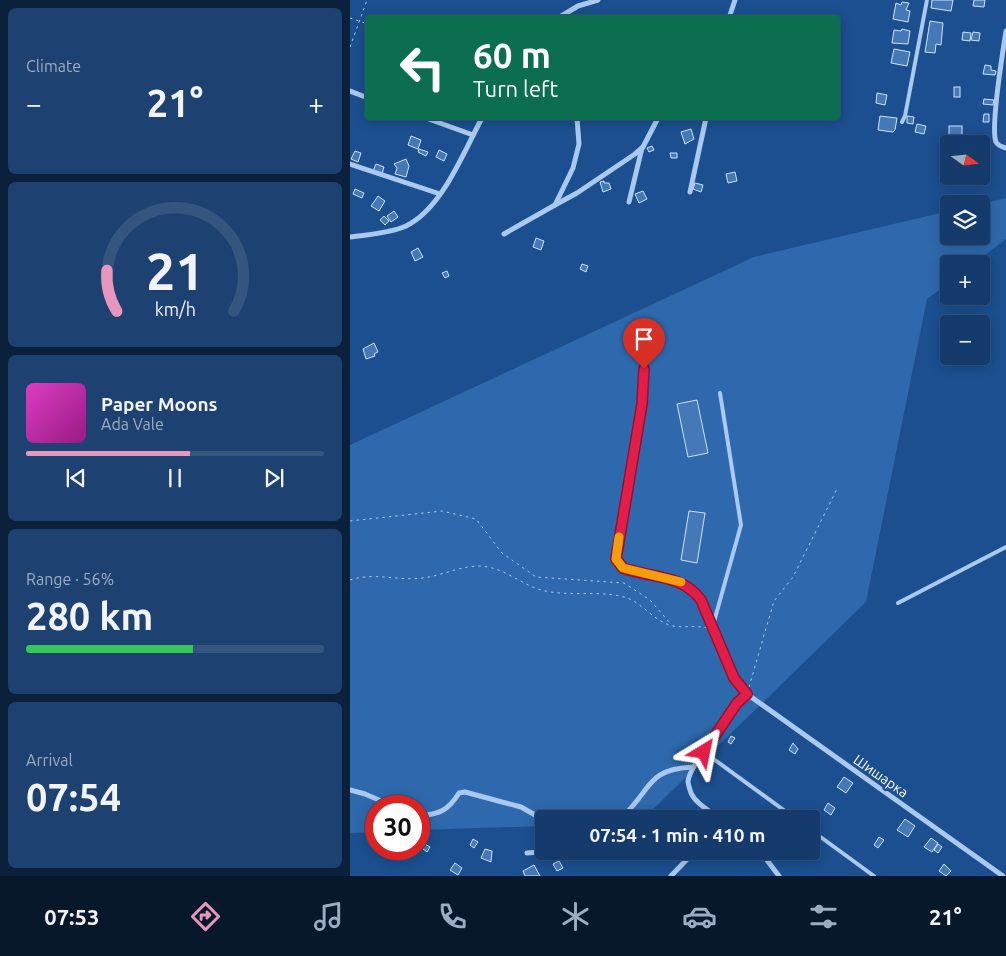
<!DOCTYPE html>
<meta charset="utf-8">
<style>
body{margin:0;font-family:Ubuntu,sans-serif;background:#1d4271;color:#f1f3f6;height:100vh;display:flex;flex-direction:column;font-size:19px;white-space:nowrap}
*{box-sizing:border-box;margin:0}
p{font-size:16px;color:#9dadc1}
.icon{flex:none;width:28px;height:28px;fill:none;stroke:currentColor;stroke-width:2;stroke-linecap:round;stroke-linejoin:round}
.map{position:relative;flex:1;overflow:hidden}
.details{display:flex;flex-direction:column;gap:8px;padding:8px;background:#0b203b;width:350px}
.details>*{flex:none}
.top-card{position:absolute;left:15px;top:15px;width:475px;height:105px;border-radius:5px;box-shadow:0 2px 12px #0003,0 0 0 1px #33557e;background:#0b6e4f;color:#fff;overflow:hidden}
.needle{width:32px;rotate:105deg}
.fabs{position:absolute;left:590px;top:135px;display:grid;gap:10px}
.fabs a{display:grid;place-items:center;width:50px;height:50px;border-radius:5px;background:#143b6b;box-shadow:0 2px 12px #0003,0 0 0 1px #33557e;font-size:25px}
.speed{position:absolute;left:15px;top:795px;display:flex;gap:10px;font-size:25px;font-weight:700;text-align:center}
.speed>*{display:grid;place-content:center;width:65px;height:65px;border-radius:50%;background:#143b6b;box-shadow:0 2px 12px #0003,0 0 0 1px #33557e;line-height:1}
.speed .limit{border:8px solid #d22;background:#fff;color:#111}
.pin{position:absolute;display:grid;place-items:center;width:42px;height:42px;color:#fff;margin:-51px -21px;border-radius:50% 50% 50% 0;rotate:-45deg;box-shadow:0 0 5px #0007}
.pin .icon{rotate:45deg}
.me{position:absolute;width:55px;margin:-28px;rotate:35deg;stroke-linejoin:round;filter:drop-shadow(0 0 4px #0008)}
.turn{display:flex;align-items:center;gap:18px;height:105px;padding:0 25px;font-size:22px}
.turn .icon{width:65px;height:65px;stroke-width:2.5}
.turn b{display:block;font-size:35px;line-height:42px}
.big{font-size:38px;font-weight:700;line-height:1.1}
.details .card{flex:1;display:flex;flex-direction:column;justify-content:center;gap:8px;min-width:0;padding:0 18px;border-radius:8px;background:#1d4271}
.details .dial{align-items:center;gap:0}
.dial svg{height:130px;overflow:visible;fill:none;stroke:#33557e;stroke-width:7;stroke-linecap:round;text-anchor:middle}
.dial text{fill:#f1f3f6;stroke:none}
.song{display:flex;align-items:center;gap:15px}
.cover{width:60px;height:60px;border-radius:8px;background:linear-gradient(135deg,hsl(310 70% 55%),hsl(310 70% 35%))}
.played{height:5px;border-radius:2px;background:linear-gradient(90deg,#e797bd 55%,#33557e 55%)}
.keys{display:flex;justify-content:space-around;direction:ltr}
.heat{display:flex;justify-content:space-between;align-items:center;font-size:28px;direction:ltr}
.charge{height:8px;border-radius:4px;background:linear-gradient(90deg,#34c759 56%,#33557e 0)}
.trip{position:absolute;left:185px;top:810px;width:285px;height:50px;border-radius:5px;background:#143b6b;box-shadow:0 2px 12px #0003,0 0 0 1px #33557e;font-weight:700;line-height:50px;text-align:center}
.tabs{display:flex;height:80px;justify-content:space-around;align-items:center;background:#08182b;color:#9dadc1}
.tabs .icon{width:35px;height:35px}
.tabs .selected{color:#e797bd}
.tabs b{font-size:22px;color:#f1f3f6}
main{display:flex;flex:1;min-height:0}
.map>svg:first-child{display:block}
.green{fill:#2e69ad}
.building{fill:#4478b7;stroke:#cfe3fa}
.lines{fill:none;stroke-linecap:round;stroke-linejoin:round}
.path{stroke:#a9c9ee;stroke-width:1;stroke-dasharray:2.5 4;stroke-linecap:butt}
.lane{stroke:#a9c9ee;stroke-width:4}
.street{stroke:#a9c9ee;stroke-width:5}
.route-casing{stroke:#92132f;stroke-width:12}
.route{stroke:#e11d48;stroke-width:9}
.slow{stroke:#f59e0b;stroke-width:9}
.labels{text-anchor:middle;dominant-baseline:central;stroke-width:5;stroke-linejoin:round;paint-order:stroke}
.street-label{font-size:14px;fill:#fff;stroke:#1b4f8f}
</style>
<main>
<section class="details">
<div class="card"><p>Climate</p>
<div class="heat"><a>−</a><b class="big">21°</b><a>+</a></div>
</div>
<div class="card dial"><svg viewBox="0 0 100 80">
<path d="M14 69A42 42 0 1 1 86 69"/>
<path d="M14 69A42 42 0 0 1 8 44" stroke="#e797bd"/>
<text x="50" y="56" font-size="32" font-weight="700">21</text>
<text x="50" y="72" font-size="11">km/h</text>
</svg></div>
<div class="card">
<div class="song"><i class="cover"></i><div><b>Paper Moons</b><p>Ada Vale</p></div></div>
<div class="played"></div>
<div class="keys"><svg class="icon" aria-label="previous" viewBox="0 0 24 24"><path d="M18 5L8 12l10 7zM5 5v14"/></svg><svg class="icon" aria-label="pause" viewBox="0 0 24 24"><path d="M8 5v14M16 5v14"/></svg><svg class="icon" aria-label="next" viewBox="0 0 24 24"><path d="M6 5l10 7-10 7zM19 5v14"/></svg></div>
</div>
<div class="card"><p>Range · 56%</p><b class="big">280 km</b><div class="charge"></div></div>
<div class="card"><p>Arrival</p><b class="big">07:54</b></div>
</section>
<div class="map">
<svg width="656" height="876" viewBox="0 0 656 876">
<rect width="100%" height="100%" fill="#1b4f8f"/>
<!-- green -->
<path class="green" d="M656,198V239L623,264H599V283L577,299L516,602L293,819H194V826L69,830V806H26V832L0,833V445L404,257L599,211V236H631L630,204Z"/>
<!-- building -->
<g class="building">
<path d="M582,0H603L601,11L581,8Z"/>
<path d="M624,0H635L634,7L623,6Z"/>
<path d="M552,2L559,3L556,10L560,11L558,22L543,19L546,3L551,5Z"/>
<path d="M580,21L593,23L591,45L586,44L585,53L575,52Z"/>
<path d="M552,29L560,31L558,44L542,43L544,30L551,31Z"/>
<path d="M613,32L621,33L620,41L612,40Z"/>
<path d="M623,32L630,33L629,41L621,40Z"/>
<path d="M544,49L560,52L557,66L541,63Z"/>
<path d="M635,65L641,66V70L646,71L645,75L633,74Z"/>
<rect x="604" y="87" width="6" height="10"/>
<path d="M527,93L537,95L535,105L526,103Z"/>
<path d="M634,99L644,100L643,105L633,104Z"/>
<path d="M634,114H639V122H633Z"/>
<path d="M530,116L547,118L545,130L543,132L528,130Z"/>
<path d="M557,116L564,117L563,124L557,123Z"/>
<path d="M567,124L576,126L574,134L565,132Z"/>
<rect x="599" y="126" width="13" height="10"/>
<path d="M341,129L344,139L335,144L331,132Z"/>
<path d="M61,136L71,140L68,149L58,145Z"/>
<path d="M302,146L304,150L299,152L297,148Z"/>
<path d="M69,149L78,152L76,156L68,152Z"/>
<path d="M89,150L97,154L94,161L86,157Z"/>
<path d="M5,151L11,153L8,162L1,159Z"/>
<path d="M320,153H327V158H321Z"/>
<path d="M56,159L59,166L56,177L45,174L47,168L44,164Z"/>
<path d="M26,164L34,167L32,174L23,171Z"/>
<path d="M385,172L387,181L378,183L376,174Z"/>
<path d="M254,181V183H259L261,189L253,192L250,182Z"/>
<path d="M345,183L353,185L351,192L343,189Z"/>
<path d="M5,189L14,193L12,198L3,194Z"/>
<path d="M293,191L297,199L289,203L285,194Z"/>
<path d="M28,196L35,201L29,211L21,206Z"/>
<path d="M44,211L48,217L41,222L37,216Z"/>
<path d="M34,216L39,221L35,225L30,220Z"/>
<path d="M186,238L194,241L191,250L183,247Z"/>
<path d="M68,248L73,257L65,261L61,252Z"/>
<path d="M232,264L238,266L236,272L230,269Z"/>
<path d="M97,271L99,276L95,278L92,273Z"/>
<path d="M24,343L28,352L24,354L25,356L16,359L13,349Z"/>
<path d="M347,400L358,453L338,457L327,404Z"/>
<path d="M339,511L355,513L347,563L331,560Z"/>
<path d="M381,736L385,738L381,744L378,742Z"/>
<path d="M443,743L448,749L445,754L439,750Z"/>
<path d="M494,777L503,783L496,793L487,787Z"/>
<path d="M478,803L485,808L481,815L474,810Z"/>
<path d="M555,819L565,826L558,837L547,830Z"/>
<path d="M529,837L534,840L528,848L524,845Z"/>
<path d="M581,838L588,843L582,852L574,847Z"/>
<path d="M123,839L128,842L124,848L120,845Z"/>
<path d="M75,844L80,847L77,852L72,848Z"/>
<path d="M588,844L592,847L588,853L584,850Z"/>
<path d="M135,849L142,851L141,862L131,858Z"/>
<path d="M209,861L213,868L207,871L203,864Z"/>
<path d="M105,863L112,868L108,875L100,870Z"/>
<path d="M594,864L601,871L596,876L589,871Z"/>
<path d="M184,865L190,876H175L173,871Z"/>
</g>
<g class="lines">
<!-- path -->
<g class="path">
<path d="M0,18L18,24"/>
<path d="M0,47L17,0"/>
<path d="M0,521L92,511L126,519L152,553L186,577L274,583L300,600L320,623"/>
<path d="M0,580C26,572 46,581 72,578C91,576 107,567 127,566C153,566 168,583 191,590C218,597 247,590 274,597C291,601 304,622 323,626C334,628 345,625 357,628"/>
<path d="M399,687L424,601L443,577L487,489"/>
</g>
<!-- lane -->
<g class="lane">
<path d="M552,122L555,116L577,0"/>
<path d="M294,369L292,403L266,559L273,568C302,578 331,573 351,600L384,678L397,694"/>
<path d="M548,603L656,547"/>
<path d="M362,629L391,525L370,393"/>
<path d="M354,752L446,819"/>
<path d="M461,830L524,876"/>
</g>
<!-- street -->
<g class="street">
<path d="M208,18L228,6L248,0"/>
<path d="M379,18L385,0"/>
<path d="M656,31C653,51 640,127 646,142C648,146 652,147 656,148"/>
<path d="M0,91L18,98"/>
<path d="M76,118L123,135"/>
<path d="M0,164L90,194"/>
<path d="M340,192L356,118"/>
<path d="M279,202L292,148"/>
<path d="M205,205L227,193L285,154L293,147L308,118"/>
<path d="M154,234L205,205L223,168L229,144L227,118"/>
<path d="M0,237C17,235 41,233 56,226C92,209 114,151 132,118"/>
<path d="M0,790L15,794L43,806"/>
<path d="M69,816C89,814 98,811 109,793L115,792L171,807L194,820"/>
<path d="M270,819C302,791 295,769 343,767"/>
<path d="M370,819C360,811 346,804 341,793C340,790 338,784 338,781C339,767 385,705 397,694L653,876"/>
<path d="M410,851L429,876"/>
<path d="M177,853L202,851"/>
<path d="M321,876L345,851"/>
</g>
</g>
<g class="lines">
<!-- route casing -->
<g class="route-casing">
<path id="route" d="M294,369L292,404L266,559L273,568C301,578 332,574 351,600L384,678L397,694L387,703L354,752"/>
</g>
<!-- route -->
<use href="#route" class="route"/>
<!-- slow -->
<path class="slow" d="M269,537L266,559L273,568L331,582"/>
</g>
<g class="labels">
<!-- street labels -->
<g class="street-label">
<text transform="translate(531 776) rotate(35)">Шишарка</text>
</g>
</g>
</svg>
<div class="fabs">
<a><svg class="needle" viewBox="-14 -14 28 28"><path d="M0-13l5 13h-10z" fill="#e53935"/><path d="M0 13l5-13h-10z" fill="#9dadc1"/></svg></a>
<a><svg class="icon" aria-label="layers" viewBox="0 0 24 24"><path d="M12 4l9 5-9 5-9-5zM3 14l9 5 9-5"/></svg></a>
<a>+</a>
<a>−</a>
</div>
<div class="speed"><div class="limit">30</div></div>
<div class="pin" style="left:294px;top:369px;background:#d93025"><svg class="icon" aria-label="arrive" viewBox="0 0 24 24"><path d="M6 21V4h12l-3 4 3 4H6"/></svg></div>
<svg class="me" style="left:354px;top:752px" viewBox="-20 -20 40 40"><path d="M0-17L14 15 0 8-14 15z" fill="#e11d48" stroke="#fff" stroke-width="4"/></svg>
<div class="trip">07:54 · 1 min · 410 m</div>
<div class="top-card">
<div class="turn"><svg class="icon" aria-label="left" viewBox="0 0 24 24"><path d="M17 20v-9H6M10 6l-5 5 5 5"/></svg><div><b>60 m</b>Turn left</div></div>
</div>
</div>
</main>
<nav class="tabs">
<b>07:53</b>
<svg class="icon selected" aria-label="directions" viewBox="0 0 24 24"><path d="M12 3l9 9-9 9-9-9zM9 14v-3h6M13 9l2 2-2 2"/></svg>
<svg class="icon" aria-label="music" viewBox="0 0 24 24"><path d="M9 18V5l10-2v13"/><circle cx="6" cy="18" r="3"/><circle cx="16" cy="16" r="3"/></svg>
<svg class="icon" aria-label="phone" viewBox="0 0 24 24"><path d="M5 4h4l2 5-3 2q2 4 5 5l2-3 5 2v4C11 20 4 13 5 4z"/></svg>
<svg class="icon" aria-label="climate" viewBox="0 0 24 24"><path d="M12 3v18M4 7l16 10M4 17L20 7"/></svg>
<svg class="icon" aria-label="car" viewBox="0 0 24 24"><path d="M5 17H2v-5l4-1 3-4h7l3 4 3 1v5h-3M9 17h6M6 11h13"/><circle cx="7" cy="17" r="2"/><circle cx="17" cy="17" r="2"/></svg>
<svg class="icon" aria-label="filters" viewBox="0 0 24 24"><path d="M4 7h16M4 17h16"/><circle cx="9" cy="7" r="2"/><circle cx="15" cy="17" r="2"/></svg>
<b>21°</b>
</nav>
